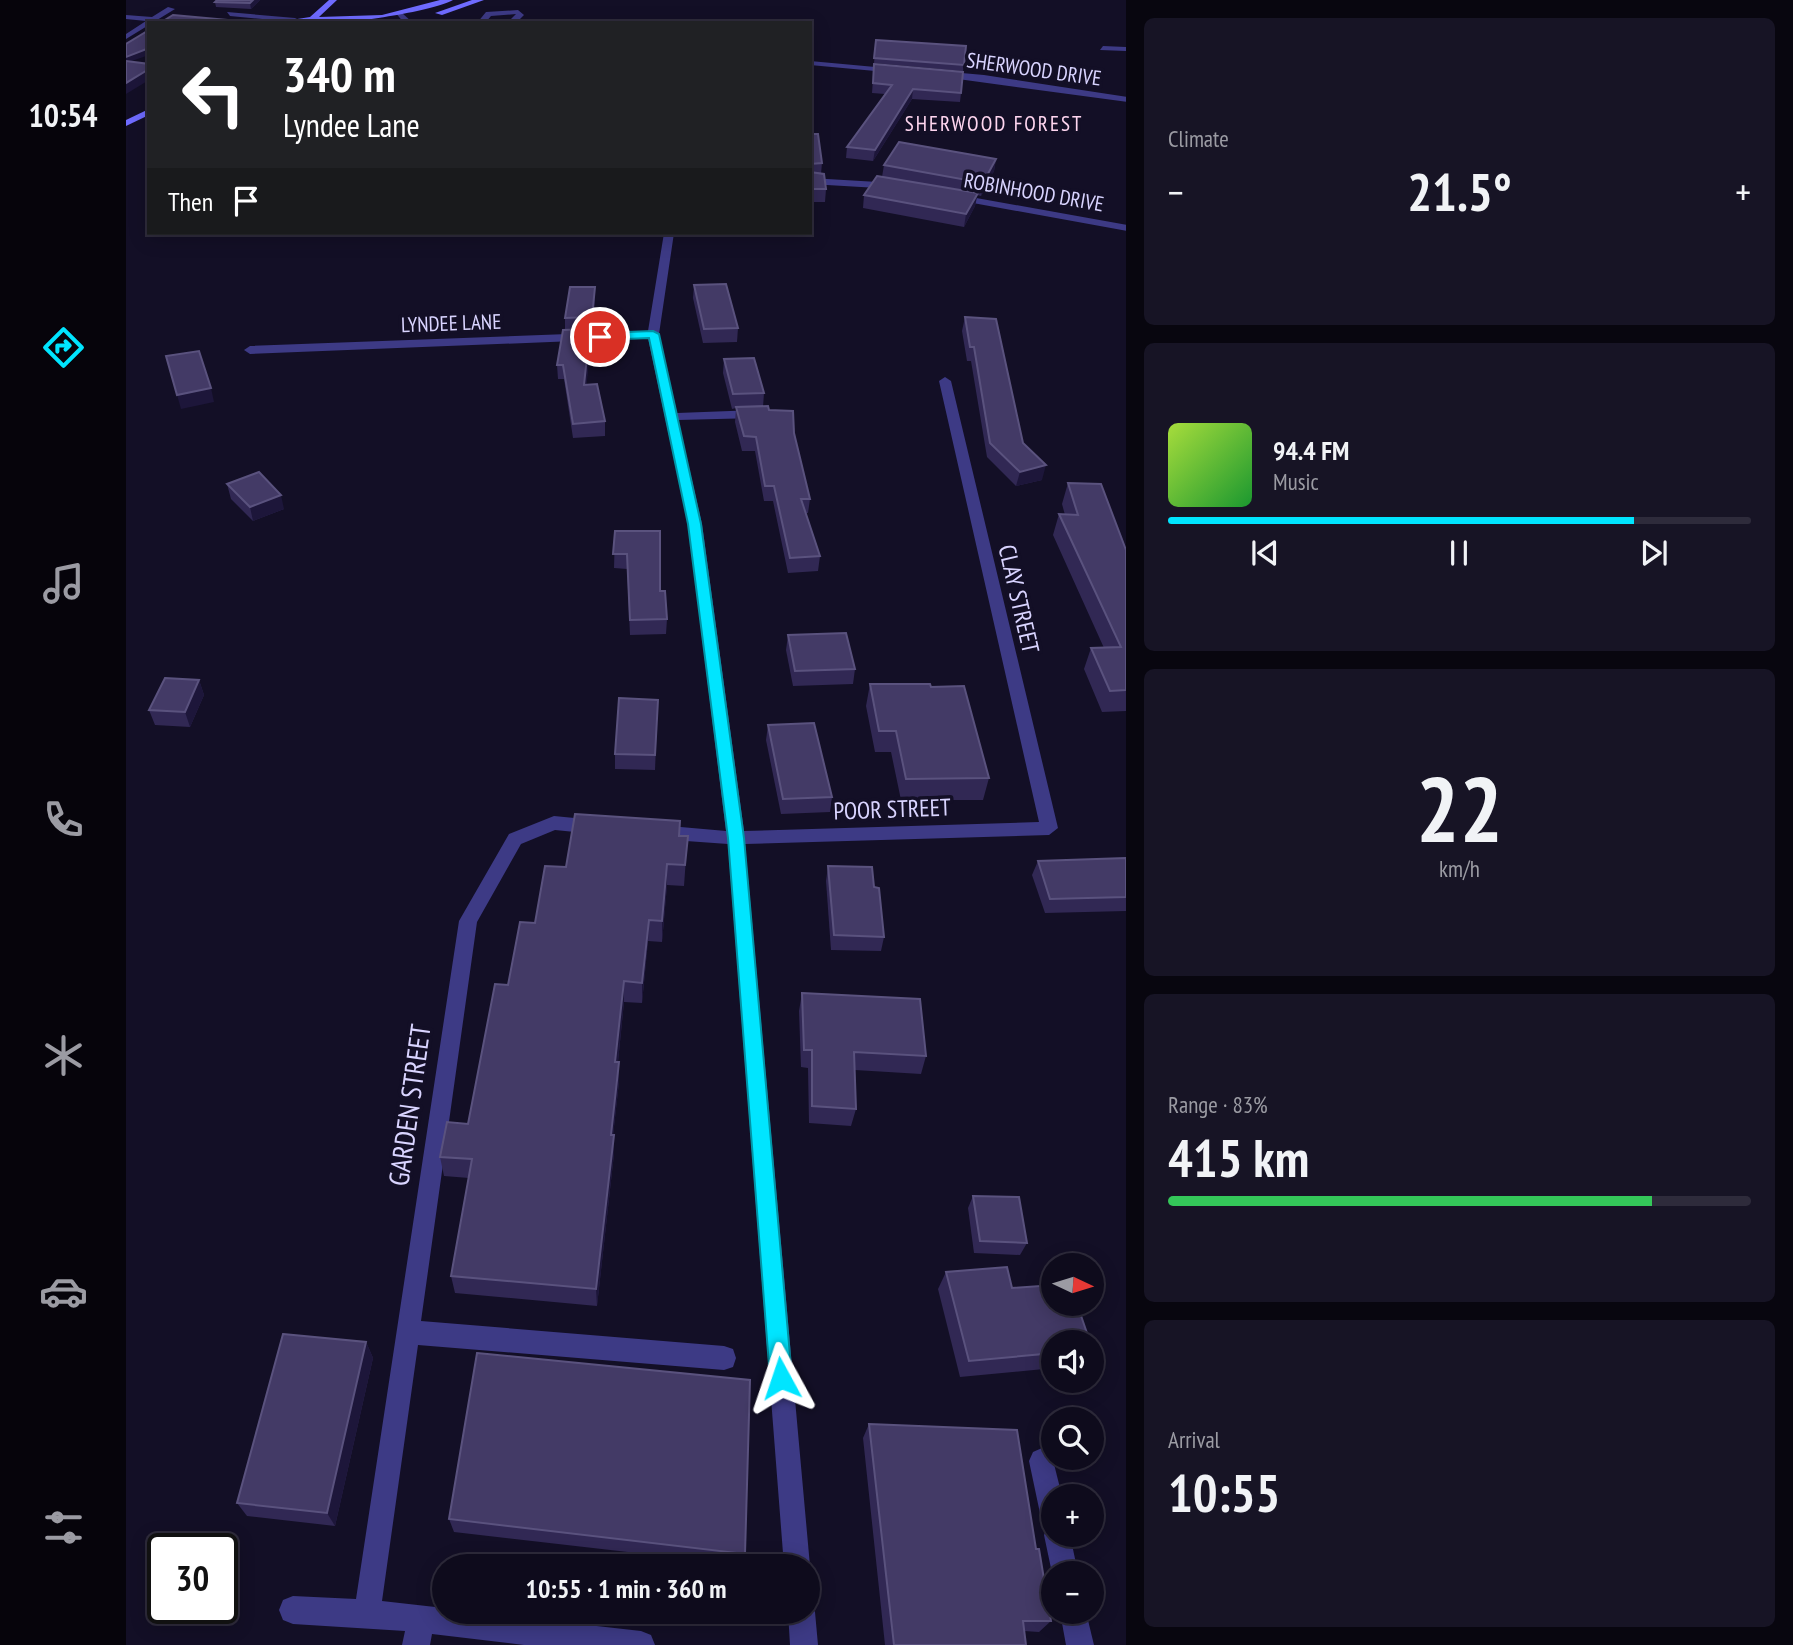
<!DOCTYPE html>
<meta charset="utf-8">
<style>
body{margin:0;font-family:"PT Sans Narrow",sans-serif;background:#171425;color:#f1f3f6;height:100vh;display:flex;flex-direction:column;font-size:26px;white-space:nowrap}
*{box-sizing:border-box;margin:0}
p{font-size:23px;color:#9b9ba3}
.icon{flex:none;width:38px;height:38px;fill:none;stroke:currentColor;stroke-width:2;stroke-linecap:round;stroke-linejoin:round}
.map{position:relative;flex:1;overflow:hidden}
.drawer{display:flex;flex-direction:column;gap:18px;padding:18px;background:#08060f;width:667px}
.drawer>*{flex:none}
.hud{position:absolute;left:21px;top:21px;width:665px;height:214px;border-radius:0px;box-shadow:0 4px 18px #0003,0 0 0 2px #2e2b3b;background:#202124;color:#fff;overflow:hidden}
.needle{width:46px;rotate:94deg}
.fabs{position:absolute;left:915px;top:1253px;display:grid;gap:14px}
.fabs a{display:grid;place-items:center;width:63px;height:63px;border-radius:50%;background:#0e0b1c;box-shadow:0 4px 18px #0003,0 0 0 2px #2e2b3b;font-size:35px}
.speed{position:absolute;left:21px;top:1533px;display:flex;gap:14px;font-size:35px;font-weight:700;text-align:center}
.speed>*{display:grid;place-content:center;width:91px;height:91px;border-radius:50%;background:#0e0b1c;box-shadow:0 4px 18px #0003,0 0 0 2px #2e2b3b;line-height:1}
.speed .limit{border:4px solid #111;border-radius:10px;background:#fff;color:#111}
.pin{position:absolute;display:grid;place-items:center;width:60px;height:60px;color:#fff;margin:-30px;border:4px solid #fff;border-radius:50%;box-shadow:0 2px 7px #0007}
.me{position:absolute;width:77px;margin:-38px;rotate:355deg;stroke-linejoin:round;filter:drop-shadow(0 0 5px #0008)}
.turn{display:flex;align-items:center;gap:24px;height:147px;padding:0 21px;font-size:32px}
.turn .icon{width:91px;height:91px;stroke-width:2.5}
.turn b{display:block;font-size:49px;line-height:60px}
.then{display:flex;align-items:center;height:66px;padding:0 21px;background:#0003;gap:14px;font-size:26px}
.big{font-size:52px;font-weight:600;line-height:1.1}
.drawer .tile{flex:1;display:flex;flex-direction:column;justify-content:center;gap:10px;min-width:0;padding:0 24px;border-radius:10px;background:#171425}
.drawer .dial{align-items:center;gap:0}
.dial b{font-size:91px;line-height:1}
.song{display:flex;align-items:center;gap:21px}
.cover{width:84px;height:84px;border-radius:10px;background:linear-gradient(135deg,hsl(80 70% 55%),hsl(130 70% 35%))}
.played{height:7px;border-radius:4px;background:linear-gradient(90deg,#00e5ff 80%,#2e2b3b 80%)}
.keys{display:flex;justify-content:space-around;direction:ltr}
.heat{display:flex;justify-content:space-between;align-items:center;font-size:38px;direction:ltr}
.charge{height:10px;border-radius:5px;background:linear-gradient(90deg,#34c759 83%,#2e2b3b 0)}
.trip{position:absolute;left:306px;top:1554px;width:388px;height:70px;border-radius:35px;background:#0e0b1c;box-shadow:0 4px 18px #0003,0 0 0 2px #2e2b3b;font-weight:600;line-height:70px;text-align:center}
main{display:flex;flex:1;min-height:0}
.dock{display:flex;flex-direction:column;width:126px;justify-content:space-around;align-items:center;background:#06040b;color:#9b9ba3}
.dock .icon{width:49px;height:49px}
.dock .on{color:#00e5ff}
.dock b{font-size:32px;color:#f1f3f6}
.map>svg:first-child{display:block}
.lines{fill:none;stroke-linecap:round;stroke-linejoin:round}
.service{fill:#3d3a85;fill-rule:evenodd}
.minor{fill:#3d3a85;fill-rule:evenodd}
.secondary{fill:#6f6bff;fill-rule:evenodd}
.wall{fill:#312854}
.shaded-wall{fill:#1d163a}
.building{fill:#433a66;stroke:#5a527e;stroke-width:2}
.route{fill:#00e5ff;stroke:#0095a6;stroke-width:2}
.labels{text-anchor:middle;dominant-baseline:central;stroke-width:7;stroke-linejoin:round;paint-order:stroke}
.far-street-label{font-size:21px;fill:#d9d4ff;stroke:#130f26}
.far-neighbourhood-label{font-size:21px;letter-spacing:2px;fill:#ffd6f0;stroke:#130f26}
.street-label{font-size:24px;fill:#d9d4ff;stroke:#130f26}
.near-street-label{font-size:28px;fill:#d9d4ff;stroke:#130f26}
</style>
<main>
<nav class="dock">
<b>10:54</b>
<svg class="icon on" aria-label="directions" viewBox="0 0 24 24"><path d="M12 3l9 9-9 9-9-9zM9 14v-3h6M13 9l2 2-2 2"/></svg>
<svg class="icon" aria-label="music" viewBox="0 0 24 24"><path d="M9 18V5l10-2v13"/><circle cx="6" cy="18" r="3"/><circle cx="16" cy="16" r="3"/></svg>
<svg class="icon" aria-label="phone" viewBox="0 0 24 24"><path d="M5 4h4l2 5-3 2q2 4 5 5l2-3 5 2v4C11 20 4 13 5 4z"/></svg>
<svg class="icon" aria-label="climate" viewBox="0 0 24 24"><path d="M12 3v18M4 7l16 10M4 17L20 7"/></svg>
<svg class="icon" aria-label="car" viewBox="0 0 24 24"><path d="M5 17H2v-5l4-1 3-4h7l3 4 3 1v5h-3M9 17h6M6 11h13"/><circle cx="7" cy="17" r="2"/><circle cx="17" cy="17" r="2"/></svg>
<svg class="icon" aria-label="filters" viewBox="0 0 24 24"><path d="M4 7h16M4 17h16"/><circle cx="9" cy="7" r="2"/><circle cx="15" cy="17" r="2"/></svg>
</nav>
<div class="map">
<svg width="1001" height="1645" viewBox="0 0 1001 1645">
<rect width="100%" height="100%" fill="#130f26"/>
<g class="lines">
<!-- service -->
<g class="service">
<path d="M42,7L49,9L0,39V34L20,21L0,19V15L26,17Z"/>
<path d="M392,10L398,15L390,23H381L390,14L365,16L359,23H351L360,12Z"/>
<path d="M101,12L169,18L173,20L169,22L104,16Z"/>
<path d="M916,1448L925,1452L936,1496H928V1535H944L952,1573H928V1577L926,1573L918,1535L921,1528L915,1518L903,1461L907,1452Z"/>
<path d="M934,1612H960L968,1645H940Z"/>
</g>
<!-- minor -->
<g class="minor">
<path d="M269,12H275L287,23H278Z"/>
<path d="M977,46L1001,47V51L974,50Z"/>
<path d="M684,61L771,69L775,71L771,73L684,65Z"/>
<path d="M813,71L858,75L1001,97V102L810,76Z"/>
<path d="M684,178L769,183L774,186L769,189L684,184Z"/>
<path d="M828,194L1001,225V231L825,199V195Z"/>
<path d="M538,233H548L533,334L551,413L631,410L637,414L631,418L552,420L576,524L618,831L913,822L813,381L819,377L825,381L932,828L923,835L619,844L684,1566L682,1570V1566H658L602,844L532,839L523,832L532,825L600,831L562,524L522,338L124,354L118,350L124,346L522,331Z"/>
<path d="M428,816L469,820L478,827L469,834L429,830L395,844L351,922L295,1321L598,1346L607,1349L610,1358L607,1367L598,1370L292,1345L256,1601L318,1608V1612H347L515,1631L525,1635L529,1645H398L306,1634L304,1645H276L279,1631L167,1624L157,1620L153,1610L157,1600L167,1596L230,1599L333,921L383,834Z"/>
<path d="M682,1602L689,1612L692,1645H664L662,1612H682Z"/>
</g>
<!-- secondary -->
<g class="secondary">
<path d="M203,0H211L193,17L256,15L314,0H327C303,13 187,31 165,20L184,17Z"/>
<path d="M346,0H358L316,15L309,13Z"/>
<path d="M23,109V115L0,126V120Z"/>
</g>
</g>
<!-- wall -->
<g class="wall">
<path d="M134,0L125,9L90,7L89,2Z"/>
<path d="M750,40L840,46L837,71L748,63Z"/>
<path d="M748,64L835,93L834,102L786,99L747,161L720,158L721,147L759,94L746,93Z"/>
<path d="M684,134L696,163L695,174L700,189L699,202H684Z"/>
<path d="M870,159L868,171L855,196L851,195L849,206L838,227L737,208L738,195L756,177L758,165Z"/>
<path d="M568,285L612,328L611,342L577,343L567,298Z"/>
<path d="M469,287V301L466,330L465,331V343L460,385L479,421V436L447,438L438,379H432L431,365L439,330V318Z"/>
<path d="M839,317L897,443L916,480L890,486L861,457L845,361H841L836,331Z"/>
<path d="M598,359L638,393L637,407L643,410L668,433L684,499L682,513H680L694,556L692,571L662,573L647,501H638L629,451H616L609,422L610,408L606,409L597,373Z"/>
<path d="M942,483L1000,550V711L976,712L958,669L965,648H978L927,535L933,514L939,515L936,504Z"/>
<path d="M101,484L158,509L127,521L105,499Z"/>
<path d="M489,531L534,591L541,619L540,634L504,635L501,569L488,568Z"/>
<path d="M662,635L729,669L727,684L667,686L660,650Z"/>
<path d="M73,680L78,695L64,727L29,725L23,710Z"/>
<path d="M744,684L805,687L863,778L857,800H775L765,752H749L740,706Z"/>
<path d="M532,700L529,770L489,769V754Z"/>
<path d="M642,725L706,797L704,812L655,814L640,740Z"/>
<path d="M554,836L560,858L558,886L541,885L536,942L522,941L516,1003L498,1002L492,1062H493V1082L487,1135L488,1154L471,1306L329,1293L325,1276L343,1178L318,1176L314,1157L342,1124L382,985L409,923L440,867Z"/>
<path d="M1000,858V911L919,913L906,875L912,861Z"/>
<path d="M702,866L748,887L758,937L755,951L705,950L700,881Z"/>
<path d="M676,993L800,1056L795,1074L729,1070L730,1109L725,1126L683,1123L682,1068L675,1067L673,1011Z"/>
<path d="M847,1196L901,1243L894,1255L848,1253L842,1208Z"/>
<path d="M820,1272L886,1288L928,1342V1368L834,1377L812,1289Z"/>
<path d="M240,1342L247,1358L209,1526L121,1516L111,1503Z"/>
<path d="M743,1424L910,1549L925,1621L913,1632L898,1631L900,1645H759L737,1438Z"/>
<path d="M323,1519L619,1554L615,1565L328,1532Z"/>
</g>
<!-- shaded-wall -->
<g class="shaded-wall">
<path d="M127,0H134L125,9L124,3Z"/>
<path d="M23,48V55L0,63V57Z"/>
<path d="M23,69V80L0,94V83Z"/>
<path d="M787,89L786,99L747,161L749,150Z"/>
<path d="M870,159L868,171L855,196L857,183Z"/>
<path d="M852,193L849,206L838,227L840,214Z"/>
<path d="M469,287V301L466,330V317Z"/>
<path d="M464,329L465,343L459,399L458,385Z"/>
<path d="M85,388L88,402L55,409L51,395Z"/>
<path d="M920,465L916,480L890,486L894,472Z"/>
<path d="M155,495L158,509L127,521L124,507Z"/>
<path d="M73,680L78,695L64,727L59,712Z"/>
<path d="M541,864V885L536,942V921Z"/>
<path d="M523,920L522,941L516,1003V983Z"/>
<path d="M498,981V1002L490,1081L489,1062Z"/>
<path d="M493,1062V1082L485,1154V1135Z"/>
<path d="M488,1135V1154L471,1306L470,1289Z"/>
<path d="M240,1342L247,1358L209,1526L201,1513Z"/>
</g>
<!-- building -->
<g class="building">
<path d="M91,0H127L124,3L89,2Z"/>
<path d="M47,15L102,20L94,23H34Z"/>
<path d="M23,30V48L0,57V44Z"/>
<path d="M750,40L840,46L838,65L748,58Z"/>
<path d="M0,61L23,64V69L0,83Z"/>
<path d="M748,64L837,72L835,93L787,89L749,150L721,147L766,85L747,83Z"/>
<path d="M684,134H692L696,163L684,164Z"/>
<path d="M773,142L870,159L857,183L758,165Z"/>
<path d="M684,172L698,174L700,189H684Z"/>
<path d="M751,176L852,193L840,214L738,195Z"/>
<path d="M600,284L612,328L578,329L568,285Z"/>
<path d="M444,287H469L466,317L439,318Z"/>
<path d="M839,317L870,319L897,443L920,465L894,472L864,443L848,347H844Z"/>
<path d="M464,329L458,385L471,384L479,421L447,424L437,365H431L437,330Z"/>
<path d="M73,351L85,388L51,395L40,356Z"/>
<path d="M628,358L638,393L607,394L598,359Z"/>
<path d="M642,406L643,410L667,411L668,433L684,499H675L694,556L664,558L648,486H639L630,437L618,436L610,407Z"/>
<path d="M133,472L155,495L124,507L101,484Z"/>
<path d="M942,483L975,484L1000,550V690L984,691L965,648L995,647L933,514L952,515Z"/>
<path d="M489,531H534V591H539L541,619L504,620L501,554H487Z"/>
<path d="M720,633L729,669L669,671L662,635Z"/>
<path d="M39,678L73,680L59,712L23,710Z"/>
<path d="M744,684H804L805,687L838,686L863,778L780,779L770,731H753Z"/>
<path d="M493,698L532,700L529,755L489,754Z"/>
<path d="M688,723L706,797L657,799L642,725Z"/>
<path d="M449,814L554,821L553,836H562L559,865L541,864L536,921L523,920L516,983L498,981L489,1062H493L485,1135H488L470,1289L325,1276L346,1159L314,1157L321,1122L342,1124L369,984L382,985L394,922L409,923L419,866L440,867Z"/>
<path d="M1000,858V897L924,899L912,861Z"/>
<path d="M702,866L746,867L748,887L753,888L758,937L708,935Z"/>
<path d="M676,993L794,999L800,1056L728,1052L730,1109L686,1106V1050H678Z"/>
<path d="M847,1196L893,1197L901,1243L854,1241Z"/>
<path d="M881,1267L886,1288L928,1285V1304H951L964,1342H928V1353L843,1361L820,1272Z"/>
<path d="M157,1334L240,1342L201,1513L111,1503Z"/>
<path d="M351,1353L624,1380L619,1554L323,1519Z"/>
<path d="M743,1424L891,1430L910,1549H913L925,1621H897L900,1645H768Z"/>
</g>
<!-- route -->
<path class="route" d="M527,331L533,334L575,524L618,838L666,1378L663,1385L655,1389L648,1385L644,1378L602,838L562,524L523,338L474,340L468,337L474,333Z"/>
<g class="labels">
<!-- far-street labels -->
<g class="far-street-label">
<text transform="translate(908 69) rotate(8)">SHERWOOD DRIVE</text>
<text transform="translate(908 192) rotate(10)">ROBINHOOD DRIVE</text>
<text transform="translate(325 323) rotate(-2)">LYNDEE LANE</text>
</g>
<!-- far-neighbourhood labels -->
<g class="far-neighbourhood-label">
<text x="868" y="123">SHERWOOD FOREST</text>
</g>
<!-- street labels -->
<g class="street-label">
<text transform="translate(893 599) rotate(77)">CLAY STREET</text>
<text transform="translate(766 809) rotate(-2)">POOR STREET</text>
</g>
<!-- near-street labels -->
<g class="near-street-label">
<text transform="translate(283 1105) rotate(-82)">GARDEN STREET</text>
</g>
</g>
</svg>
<div class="fabs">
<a><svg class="needle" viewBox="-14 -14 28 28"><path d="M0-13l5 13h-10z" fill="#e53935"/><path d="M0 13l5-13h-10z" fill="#9b9ba3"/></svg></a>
<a><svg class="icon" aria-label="sound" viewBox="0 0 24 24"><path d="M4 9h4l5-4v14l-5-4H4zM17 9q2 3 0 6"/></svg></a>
<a><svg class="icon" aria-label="search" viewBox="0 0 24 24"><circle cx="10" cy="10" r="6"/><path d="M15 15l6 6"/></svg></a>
<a>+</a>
<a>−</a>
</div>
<div class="speed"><div class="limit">30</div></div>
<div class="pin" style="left:474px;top:337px;background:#d93025"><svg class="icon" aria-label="arrive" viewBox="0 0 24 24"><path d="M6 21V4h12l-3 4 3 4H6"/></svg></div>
<svg class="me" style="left:655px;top:1378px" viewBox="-20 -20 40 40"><path d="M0-17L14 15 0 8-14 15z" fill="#00e5ff" stroke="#fff" stroke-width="4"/></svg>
<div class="trip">10:55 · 1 min · 360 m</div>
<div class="hud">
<div class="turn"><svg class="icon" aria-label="left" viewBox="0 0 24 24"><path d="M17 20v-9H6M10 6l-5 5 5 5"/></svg><div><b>340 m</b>Lyndee Lane</div></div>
<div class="then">Then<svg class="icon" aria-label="arrive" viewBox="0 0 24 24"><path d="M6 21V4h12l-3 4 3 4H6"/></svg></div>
</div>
</div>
<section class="drawer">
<div class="tile"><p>Climate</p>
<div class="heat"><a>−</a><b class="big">21.5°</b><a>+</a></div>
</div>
<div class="tile">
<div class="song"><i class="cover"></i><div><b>94.4 FM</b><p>Music</p></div></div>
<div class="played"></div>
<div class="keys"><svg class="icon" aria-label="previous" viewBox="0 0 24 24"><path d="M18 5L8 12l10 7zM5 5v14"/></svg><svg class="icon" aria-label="pause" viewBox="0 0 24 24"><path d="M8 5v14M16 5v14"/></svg><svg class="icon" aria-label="next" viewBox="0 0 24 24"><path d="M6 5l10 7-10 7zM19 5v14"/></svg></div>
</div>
<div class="tile dial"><b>22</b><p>km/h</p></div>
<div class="tile"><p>Range · 83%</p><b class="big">415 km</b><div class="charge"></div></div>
<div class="tile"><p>Arrival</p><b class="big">10:55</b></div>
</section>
</main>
